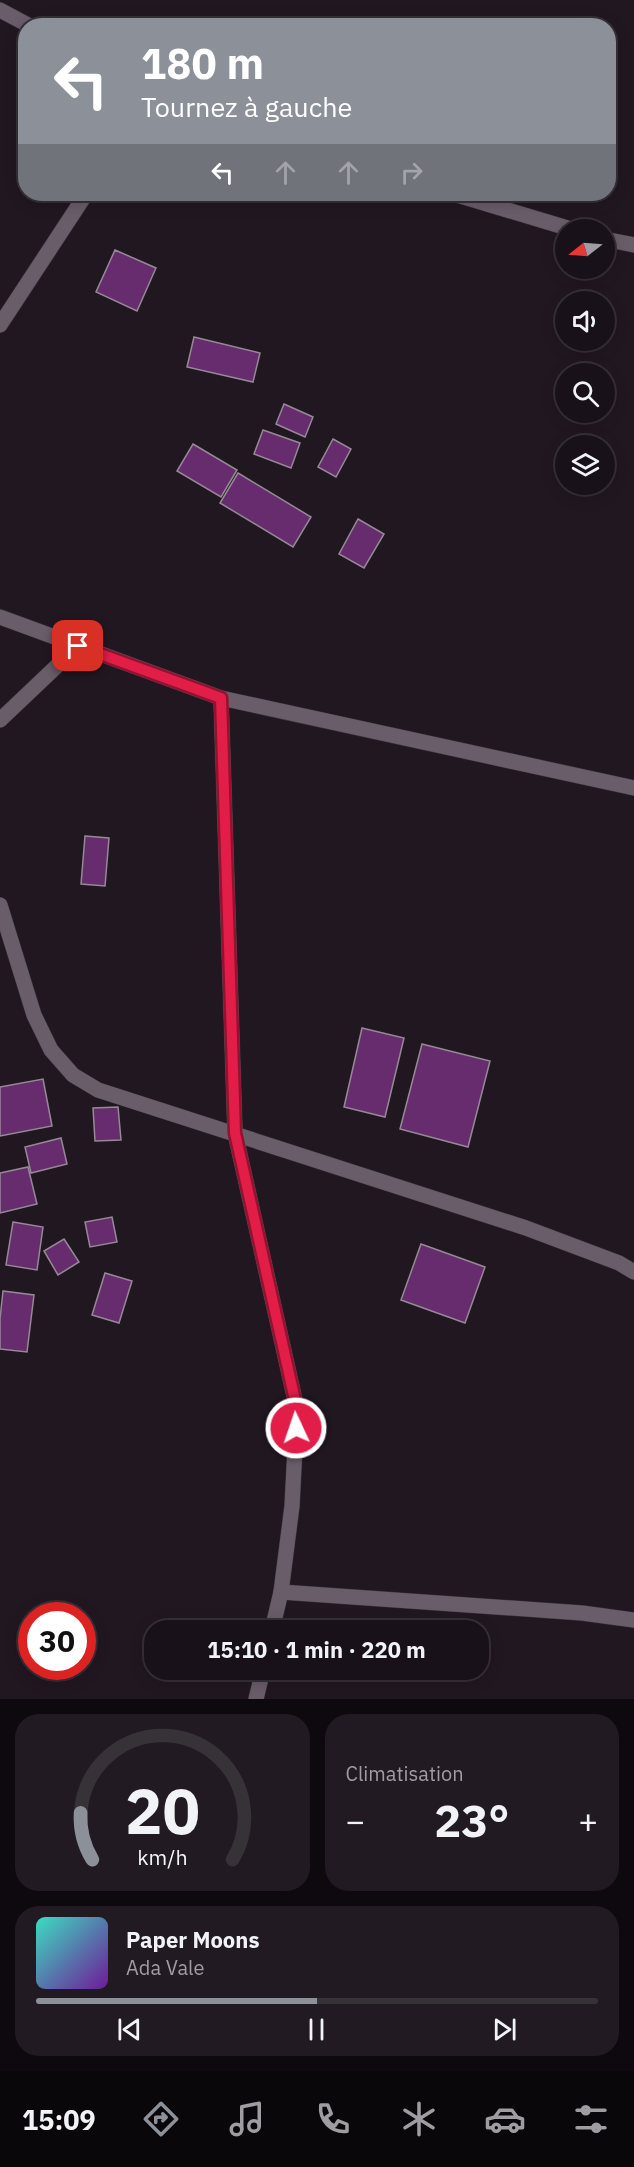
<!DOCTYPE html>
<html lang="fr">
<meta charset="utf-8">
<style>
body{margin:0;font-family:"IBM Plex Sans",sans-serif;background:#221a22;color:#f1f3f6;height:100vh;display:flex;flex-direction:column;font-size:22px;white-space:nowrap}
*{box-sizing:border-box;margin:0}
p{font-size:20px;color:#9f9da2}
.icon{flex:none;width:33px;height:33px;fill:none;stroke:currentColor;stroke-width:2;stroke-linecap:round;stroke-linejoin:round}
.map{position:relative;height:1699px;overflow:hidden}
.sheet{display:flex;flex-direction:column;gap:15px;padding:15px;background:#0e090e;flex:1}
.sheet>*{flex:none}
.guide{position:absolute;left:18px;top:18px;width:598px;height:183px;border-radius:24px;box-shadow:0 3px 15px #0003,0 0 0 2px #373138;background:#8c9099;color:#fff;overflow:hidden}
.needle{width:39px;rotate:253deg}
.buttons{position:absolute;left:555px;top:219px;display:grid;gap:12px}
.buttons a{display:grid;place-items:center;width:60px;height:60px;border-radius:50%;background:#191119;box-shadow:0 3px 15px #0003,0 0 0 2px #373138;font-size:30px}
.speed{position:absolute;left:18px;top:1602px;display:flex;gap:12px;font-size:30px;font-weight:700;text-align:center}
.speed>*{display:grid;place-content:center;width:78px;height:78px;border-radius:50%;background:#191119;box-shadow:0 3px 15px #0003,0 0 0 2px #373138;line-height:1}
.speed .limit{border:9px solid #d22;background:#fff;color:#111}
.pin{position:absolute;display:grid;place-items:center;width:51px;height:51px;color:#fff;margin:-26px;border-radius:12px;box-shadow:0 3px 9px #0006}
.me{position:absolute;width:66px;margin:-33px;rotate:357deg;stroke-linejoin:round;filter:drop-shadow(0 0 4px #0008)}
.turn{display:flex;align-items:center;gap:21px;height:126px;padding:0 24px;font-size:27px}
.turn .icon{width:78px;height:78px;stroke-width:2.5}
.turn b{display:block;font-size:42px;line-height:51px}
.lanes{display:flex;align-items:center;height:57px;padding:0 24px;background:#0003;justify-content:center;gap:30px;direction:ltr}
.lanes .off{opacity:.35}
.big{font-size:45px;font-weight:700;line-height:1.1}
.sheet .widget{flex:1;display:flex;flex-direction:column;justify-content:center;gap:9px;min-width:0;padding:0 21px;border-radius:24px;background:#221a22}
.sheet .dial{align-items:center;gap:0}
.dial svg{height:156px;overflow:visible;fill:none;stroke:#373138;stroke-width:7;stroke-linecap:round;text-anchor:middle}
.dial text{fill:#f1f3f6;stroke:none}
.song{display:flex;align-items:center;gap:18px}
.cover{width:72px;height:72px;border-radius:9px;background:linear-gradient(135deg,hsl(170 70% 55%),hsl(280 70% 35%))}
.played{height:6px;border-radius:3px;background:linear-gradient(90deg,#8c9099 50%,#373138 50%)}
.keys{display:flex;justify-content:space-around;direction:ltr}
.heat{display:flex;justify-content:space-between;align-items:center;font-size:33px;direction:ltr}
.sheet .tiles{flex:1;display:grid;gap:15px;grid-template-columns:1fr 1fr}
.widget:last-child{grid-column:span 2}
.trip{position:absolute;left:144px;top:1620px;width:345px;height:60px;border-radius:24px;background:#191119;box-shadow:0 3px 15px #0003,0 0 0 2px #373138;font-weight:700;line-height:60px;text-align:center}
.tab-bar{display:flex;height:96px;justify-content:space-around;align-items:center;background:#0a070a;color:#9f9da2}
.tab-bar .icon{width:42px;height:42px}
.tab-bar .current{color:#8c9099}
.tab-bar b{font-size:27px;color:#f1f3f6}
.map>svg:first-child{display:block}
.building{fill:#672c6e;stroke:#958996;stroke-width:1.5}
.lines{fill:none;stroke-linecap:round;stroke-linejoin:round}
.street-casing{stroke:#3b343c;stroke-width:16}
.street{stroke:#695d6a;stroke-width:15}
.route-casing{stroke:#92132f;stroke-width:15}
.route{stroke:#e11d48;stroke-width:10}
</style>
<div class="map">
<svg width="634" height="1699" viewBox="0 0 634 1699">
<rect width="100%" height="100%" fill="#211721"/>
<!-- building -->
<g class="building">
<path d="M115,250L156,268L137,311L96,292Z"/>
<path d="M194,337L260,353L253,382L187,367Z"/>
<path d="M284,404L313,417L305,437L276,424Z"/>
<path d="M263,430L300,443L291,468L254,454Z"/>
<path d="M333,439L351,449L336,477L318,467Z"/>
<path d="M193,444L237,470L221,497L177,471Z"/>
<path d="M238,473L311,517L293,547L220,503Z"/>
<path d="M358,519L384,534L364,568L339,554Z"/>
<path d="M85,836L109,838L105,886L81,884Z"/>
<path d="M362,1028L404,1038L385,1117L344,1107Z"/>
<path d="M422,1044L490,1061L468,1147L400,1129Z"/>
<path d="M43,1079L52,1126L0,1136V1087Z"/>
<path d="M118,1107L121,1140L95,1141L93,1108Z"/>
<path d="M61,1138L67,1164L31,1173L25,1147Z"/>
<path d="M28,1167L37,1204L0,1213V1173Z"/>
<path d="M112,1217L117,1242L90,1247L85,1222Z"/>
<path d="M13,1222L43,1227L37,1270L6,1265Z"/>
<path d="M64,1239L79,1262L58,1275L44,1251Z"/>
<path d="M421,1244L485,1267L465,1323L401,1300Z"/>
<path d="M105,1273L132,1281L119,1323L92,1315Z"/>
<path d="M3,1291L34,1295L27,1352L0,1349V1319Z"/>
</g>
<g class="lines">
<!-- street casing -->
<g class="street-casing">
<g id="street">
<path d="M0,10L30,26"/>
<path d="M454,194L574,230"/>
<path d="M604,239L634,245"/>
<path d="M0,325L86,194"/>
<path d="M0,617L221,698L634,788"/>
<path d="M221,698L235,1133L297,1409L292,1506L281,1592L272,1630"/>
<path d="M0,720L78,646"/>
<path d="M0,905L34,1015L51,1050L73,1075L98,1090L526,1228L619,1263L634,1272"/>
<path d="M281,1592L582,1613L634,1620"/>
<path d="M256,1699L263,1670"/>
</g>
</g>
<!-- street -->
<use href="#street" class="street"/>
</g>
<g class="lines">
<!-- route casing -->
<g class="route-casing">
<path id="route" d="M78,646L221,698L235,1133L297,1409L296,1428"/>
</g>
<!-- route -->
<use href="#route" class="route"/>
</g>
</svg>
<div class="buttons">
<a><svg class="needle" viewBox="-14 -14 28 28"><path d="M0-13l5 13h-10z" fill="#e53935"/><path d="M0 13l5-13h-10z" fill="#9f9da2"/></svg></a>
<a><svg class="icon" aria-label="sound" viewBox="0 0 24 24"><path d="M4 9h4l5-4v14l-5-4H4zM17 9q2 3 0 6"/></svg></a>
<a><svg class="icon" aria-label="search" viewBox="0 0 24 24"><circle cx="10" cy="10" r="6"/><path d="M15 15l6 6"/></svg></a>
<a><svg class="icon" aria-label="layers" viewBox="0 0 24 24"><path d="M12 4l9 5-9 5-9-5zM3 14l9 5 9-5"/></svg></a>
</div>
<div class="speed"><div class="limit">30</div></div>
<div class="pin" style="left:78px;top:646px;background:#d93025"><svg class="icon" aria-label="arrive" viewBox="0 0 24 24"><path d="M6 21V4h12l-3 4 3 4H6"/></svg></div>
<svg class="me" style="left:296px;top:1428px" viewBox="-20 -20 40 40"><circle r="17" fill="#e11d48" stroke="#fff" stroke-width="3"/><path d="M0-11L8 9 0 5-8 9z" fill="#fff"/></svg>
<div class="trip">15:10 · 1 min · 220 m</div>
<div class="guide">
<div class="turn"><svg class="icon" aria-label="left" viewBox="0 0 24 24"><path d="M17 20v-9H6M10 6l-5 5 5 5"/></svg><div><b>180 m</b>Tournez à gauche</div></div>
<div class="lanes"><svg class="icon" aria-label="left" viewBox="0 0 24 24"><path d="M17 20v-9H6M10 6l-5 5 5 5"/></svg><svg class="icon off" aria-label="ahead" viewBox="0 0 24 24"><path d="M12 20V5M6 11l6-6 6 6"/></svg><svg class="icon off" aria-label="ahead" viewBox="0 0 24 24"><path d="M12 20V5M6 11l6-6 6 6"/></svg><svg class="icon off" aria-label="right" viewBox="0 0 24 24"><path d="M7 20v-9h11M14 6l5 5-5 5"/></svg></div>
</div>
</div>
<section class="sheet">
<div class="tiles">
<div class="widget dial"><svg viewBox="0 0 100 80">
<path d="M14 69A42 42 0 1 1 86 69"/>
<path d="M14 69A42 42 0 0 1 8 45" stroke="#8c9099"/>
<text x="50" y="56" font-size="32" font-weight="700">20</text>
<text x="50" y="72" font-size="11">km/h</text>
</svg></div>
<div class="widget"><p>Climatisation</p>
<div class="heat"><a>−</a><b class="big">23°</b><a>+</a></div>
</div>
<div class="widget">
<div class="song"><i class="cover"></i><div><b>Paper Moons</b><p>Ada Vale</p></div></div>
<div class="played"></div>
<div class="keys"><svg class="icon" aria-label="previous" viewBox="0 0 24 24"><path d="M18 5L8 12l10 7zM5 5v14"/></svg><svg class="icon" aria-label="pause" viewBox="0 0 24 24"><path d="M8 5v14M16 5v14"/></svg><svg class="icon" aria-label="next" viewBox="0 0 24 24"><path d="M6 5l10 7-10 7zM19 5v14"/></svg></div>
</div>
</div>
</section>
<nav class="tab-bar">
<b>15:09</b>
<svg class="icon current" aria-label="directions" viewBox="0 0 24 24"><path d="M12 3l9 9-9 9-9-9zM9 14v-3h6M13 9l2 2-2 2"/></svg>
<svg class="icon" aria-label="music" viewBox="0 0 24 24"><path d="M9 18V5l10-2v13"/><circle cx="6" cy="18" r="3"/><circle cx="16" cy="16" r="3"/></svg>
<svg class="icon" aria-label="phone" viewBox="0 0 24 24"><path d="M5 4h4l2 5-3 2q2 4 5 5l2-3 5 2v4C11 20 4 13 5 4z"/></svg>
<svg class="icon" aria-label="climate" viewBox="0 0 24 24"><path d="M12 3v18M4 7l16 10M4 17L20 7"/></svg>
<svg class="icon" aria-label="car" viewBox="0 0 24 24"><path d="M5 17H2v-5l4-1 3-4h7l3 4 3 1v5h-3M9 17h6M6 11h13"/><circle cx="7" cy="17" r="2"/><circle cx="17" cy="17" r="2"/></svg>
<svg class="icon" aria-label="filters" viewBox="0 0 24 24"><path d="M4 7h16M4 17h16"/><circle cx="9" cy="7" r="2"/><circle cx="15" cy="17" r="2"/></svg>
</nav>
